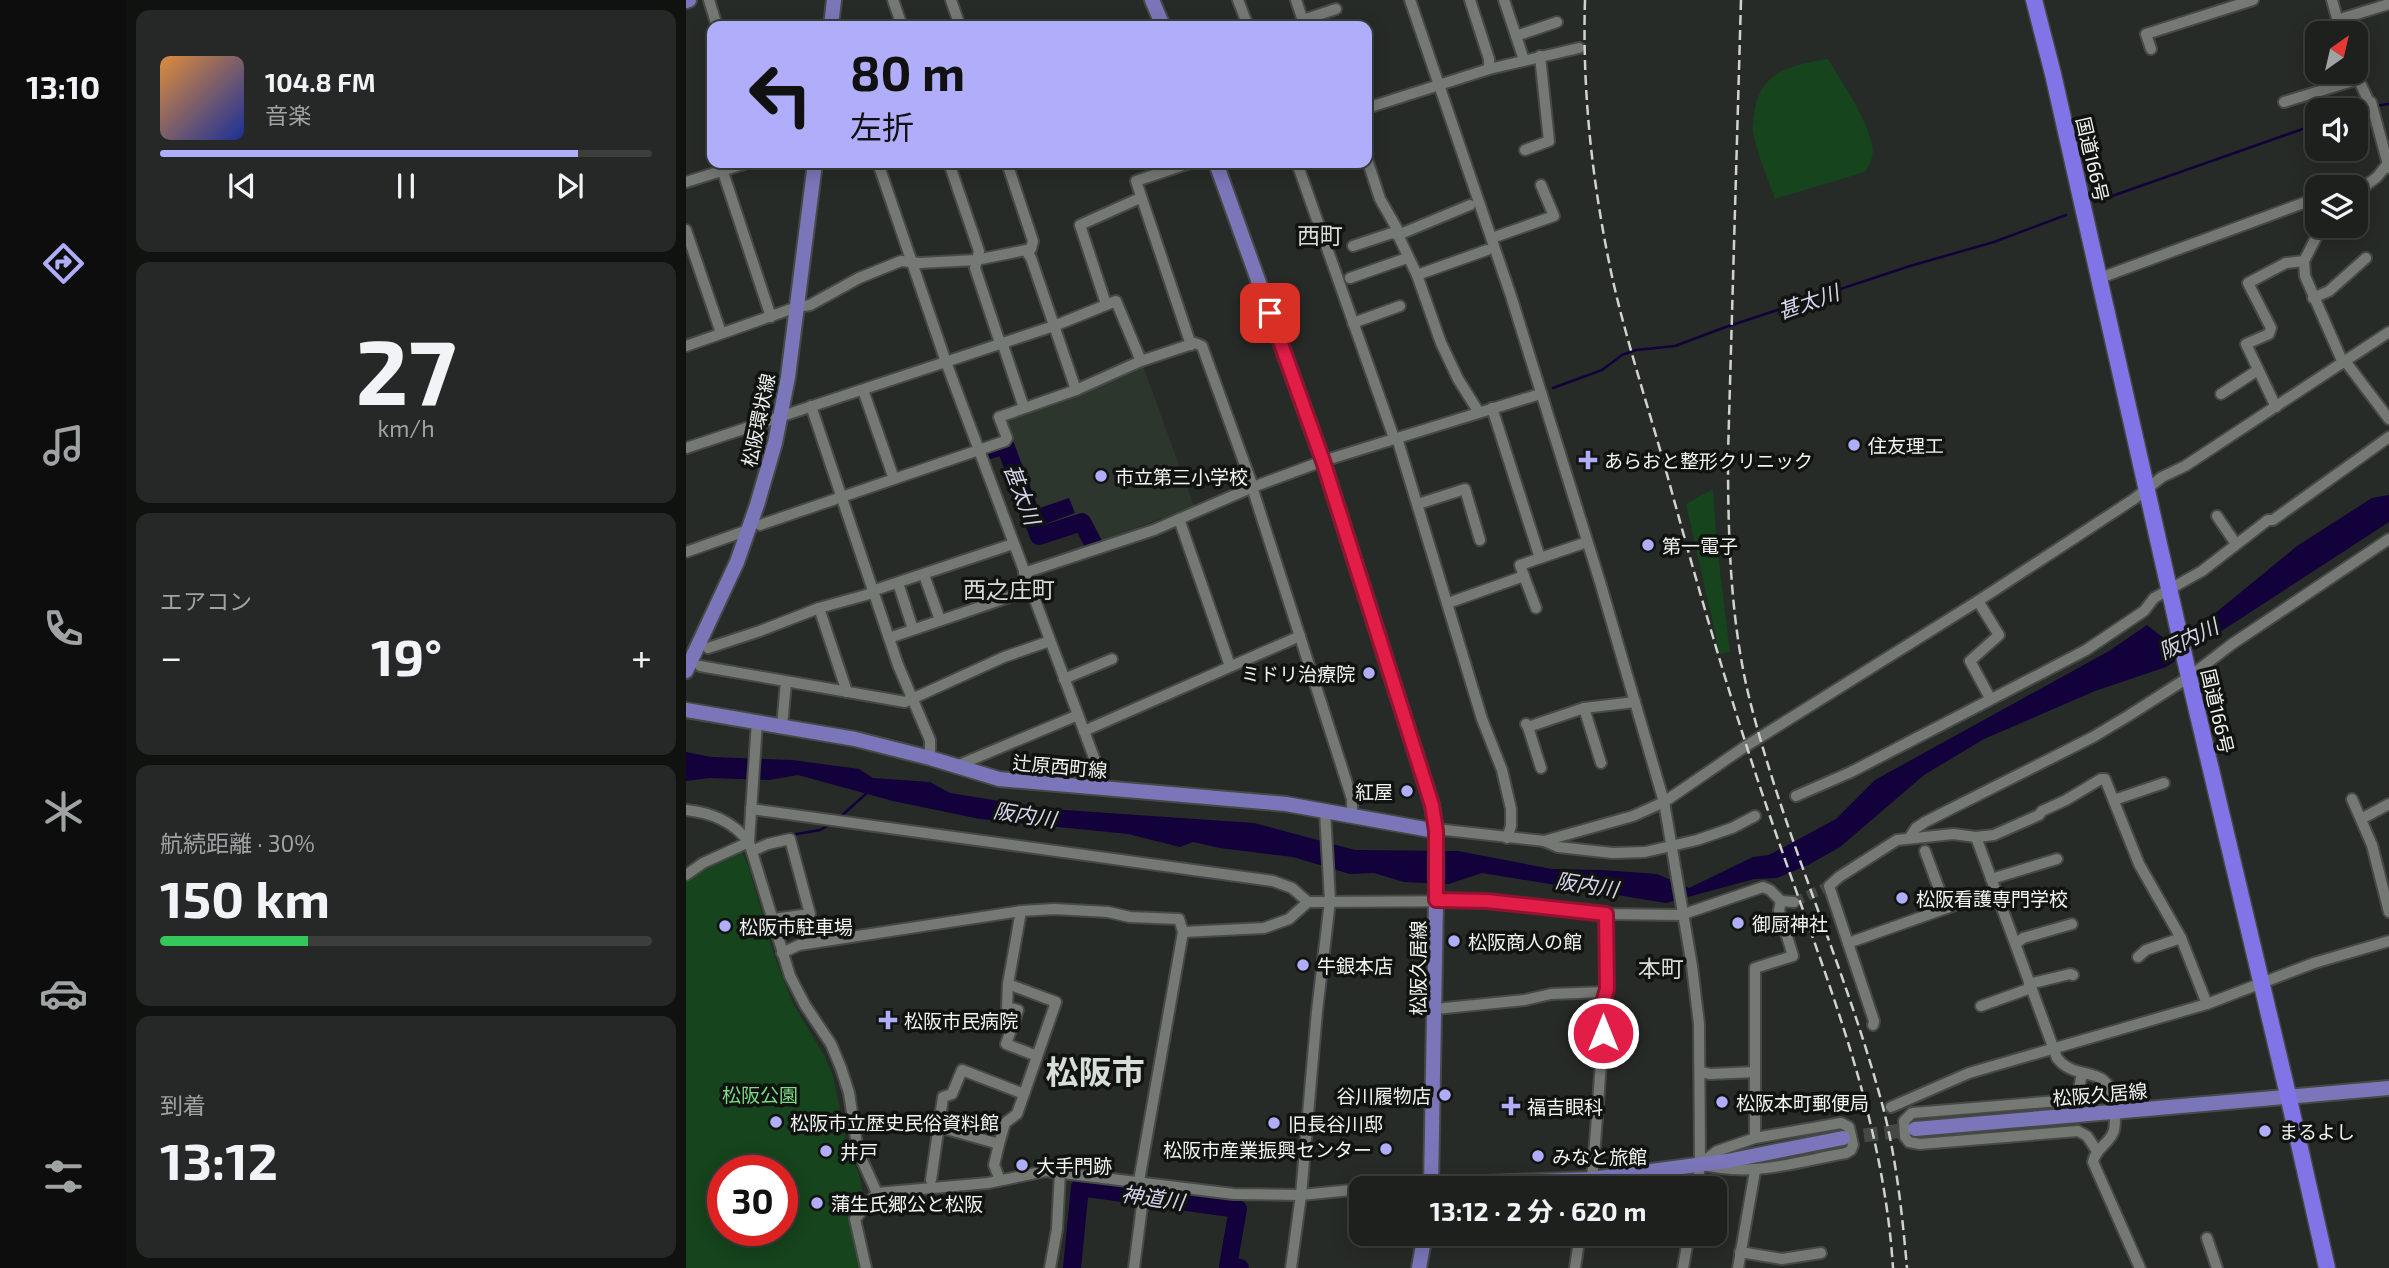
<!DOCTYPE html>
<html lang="ja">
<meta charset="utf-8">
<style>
body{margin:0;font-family:"Exo 2","Noto Sans JP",sans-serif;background:#252826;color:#f1f3f6;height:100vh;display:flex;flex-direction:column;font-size:26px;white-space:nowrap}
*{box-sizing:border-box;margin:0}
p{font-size:23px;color:#a0a3a4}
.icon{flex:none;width:38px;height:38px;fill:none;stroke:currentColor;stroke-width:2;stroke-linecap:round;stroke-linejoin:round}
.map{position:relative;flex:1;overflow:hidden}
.sheet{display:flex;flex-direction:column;gap:10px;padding:10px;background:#101210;width:560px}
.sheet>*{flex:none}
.top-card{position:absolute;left:21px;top:21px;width:665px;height:147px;border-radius:14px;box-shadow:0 4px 18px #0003,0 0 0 2px #3b3e3b;background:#b0aefa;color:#111;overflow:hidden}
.needle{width:46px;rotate:34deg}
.tools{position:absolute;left:1619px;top:21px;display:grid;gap:14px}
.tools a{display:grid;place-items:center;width:63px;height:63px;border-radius:14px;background:#1d201d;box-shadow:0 4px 18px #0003,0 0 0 2px #3b3e3b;font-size:35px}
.speed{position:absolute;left:21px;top:1155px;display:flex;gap:14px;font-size:35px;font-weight:700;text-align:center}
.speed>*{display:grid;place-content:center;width:91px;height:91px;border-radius:50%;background:#1d201d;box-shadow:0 4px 18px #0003,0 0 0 2px #3b3e3b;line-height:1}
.speed .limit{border:10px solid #d22;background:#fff;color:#111}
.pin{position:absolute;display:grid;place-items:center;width:60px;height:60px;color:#fff;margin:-30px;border-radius:14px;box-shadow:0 4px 10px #0006}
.me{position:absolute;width:77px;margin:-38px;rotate:0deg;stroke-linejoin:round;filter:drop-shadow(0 0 5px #0008)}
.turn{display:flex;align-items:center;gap:24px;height:147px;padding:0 28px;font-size:32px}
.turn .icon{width:91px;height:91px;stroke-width:2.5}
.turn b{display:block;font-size:49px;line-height:60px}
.big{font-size:52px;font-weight:700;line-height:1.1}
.sheet .tile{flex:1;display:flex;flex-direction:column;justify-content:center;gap:10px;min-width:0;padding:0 24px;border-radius:14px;background:#252826}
.sheet .dial{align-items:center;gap:0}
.dial b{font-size:91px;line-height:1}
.song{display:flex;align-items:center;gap:21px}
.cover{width:84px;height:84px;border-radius:10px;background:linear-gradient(135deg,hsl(30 70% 55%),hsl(230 70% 35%))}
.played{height:7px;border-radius:4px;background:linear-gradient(90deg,#b0aefa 85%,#3b3e3b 85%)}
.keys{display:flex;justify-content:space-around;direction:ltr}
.heat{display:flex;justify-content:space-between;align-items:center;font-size:38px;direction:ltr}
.charge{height:10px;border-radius:5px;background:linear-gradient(90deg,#34c759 30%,#3b3e3b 0)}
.trip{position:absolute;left:663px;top:1176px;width:378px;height:70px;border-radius:14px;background:#1d201d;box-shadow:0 4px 18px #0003,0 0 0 2px #3b3e3b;font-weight:700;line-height:70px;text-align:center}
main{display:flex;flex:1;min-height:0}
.tab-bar{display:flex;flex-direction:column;width:126px;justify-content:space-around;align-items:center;background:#0c0d0c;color:#a0a3a4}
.tab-bar .icon{width:49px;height:49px}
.tab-bar .selected{color:#b0aefa}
.tab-bar b{font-size:32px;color:#f1f3f6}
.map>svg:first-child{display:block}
.built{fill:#2d362d}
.green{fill:#16441c;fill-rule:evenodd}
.water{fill:#12013a}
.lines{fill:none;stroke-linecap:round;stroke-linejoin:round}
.stream{stroke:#12013a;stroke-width:2.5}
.river{stroke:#12013a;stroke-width:18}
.minor-tunnel{stroke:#454945;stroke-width:10;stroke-dasharray:10 5;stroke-linecap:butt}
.major-tunnel{stroke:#454945;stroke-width:14;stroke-dasharray:14 7;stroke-linecap:butt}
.minor-casing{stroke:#464946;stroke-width:14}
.major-casing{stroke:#464946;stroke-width:18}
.highway-casing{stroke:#464946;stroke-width:19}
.minor{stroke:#747974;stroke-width:10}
.major{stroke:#7b76b9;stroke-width:14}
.highway{stroke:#8074e7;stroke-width:16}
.rail{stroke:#cfd2cf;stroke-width:2.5;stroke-dasharray:10 5;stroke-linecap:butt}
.route-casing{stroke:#92132f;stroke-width:18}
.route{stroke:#e11d48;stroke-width:12}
.poi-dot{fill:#b0aefa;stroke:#111311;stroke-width:2.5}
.labels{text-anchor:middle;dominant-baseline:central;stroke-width:7;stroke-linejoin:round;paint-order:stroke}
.street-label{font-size:19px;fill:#f1f4f1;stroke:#111311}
.poi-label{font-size:19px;fill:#f1f4f1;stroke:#111311;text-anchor:start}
.park-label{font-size:19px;fill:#7bdd83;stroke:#111311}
.water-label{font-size:21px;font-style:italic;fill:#d5d6ec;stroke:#111311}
.quarter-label{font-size:23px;fill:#d7ddd7;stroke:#111311}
.town-label{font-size:33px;font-weight:bold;fill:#d7ddd7;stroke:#111311}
</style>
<main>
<nav class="tab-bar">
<b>13:10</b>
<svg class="icon selected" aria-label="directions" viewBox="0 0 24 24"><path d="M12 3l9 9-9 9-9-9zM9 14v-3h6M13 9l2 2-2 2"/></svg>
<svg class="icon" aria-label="music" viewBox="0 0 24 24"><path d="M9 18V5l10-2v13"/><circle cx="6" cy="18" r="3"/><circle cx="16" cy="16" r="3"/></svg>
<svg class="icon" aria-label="phone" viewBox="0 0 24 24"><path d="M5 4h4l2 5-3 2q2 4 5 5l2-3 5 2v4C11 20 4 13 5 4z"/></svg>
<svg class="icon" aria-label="climate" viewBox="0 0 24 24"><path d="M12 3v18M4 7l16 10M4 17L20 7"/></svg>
<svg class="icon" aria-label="car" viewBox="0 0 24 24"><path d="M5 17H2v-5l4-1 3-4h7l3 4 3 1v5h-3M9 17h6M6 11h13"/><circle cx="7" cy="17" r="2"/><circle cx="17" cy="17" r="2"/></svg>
<svg class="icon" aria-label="filters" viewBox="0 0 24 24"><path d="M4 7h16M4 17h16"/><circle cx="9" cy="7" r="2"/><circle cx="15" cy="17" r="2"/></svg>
</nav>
<section class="sheet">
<div class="tile">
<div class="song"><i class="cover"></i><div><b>104.8 FM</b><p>音楽</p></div></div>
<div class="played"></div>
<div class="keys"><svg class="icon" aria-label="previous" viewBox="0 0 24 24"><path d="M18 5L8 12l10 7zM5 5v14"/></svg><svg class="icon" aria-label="pause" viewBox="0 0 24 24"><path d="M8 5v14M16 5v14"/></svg><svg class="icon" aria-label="next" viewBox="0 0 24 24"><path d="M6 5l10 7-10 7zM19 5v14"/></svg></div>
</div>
<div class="tile dial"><b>27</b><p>km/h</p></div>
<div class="tile"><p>エアコン</p>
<div class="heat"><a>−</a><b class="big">19°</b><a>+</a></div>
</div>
<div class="tile"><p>航続距離 · 30%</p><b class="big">150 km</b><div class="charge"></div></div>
<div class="tile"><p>到着</p><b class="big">13:12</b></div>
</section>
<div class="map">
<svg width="1703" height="1268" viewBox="0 0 1703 1268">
<rect width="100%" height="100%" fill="#272b27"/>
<!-- built -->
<path class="built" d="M457,366L508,506L410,543L398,519L355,533L321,446L328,444L320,418L435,378Z"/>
<!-- green -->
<g class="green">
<path d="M1142,59C1157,84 1180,117 1186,145C1189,154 1184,164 1179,172L1089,199C1082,178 1070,152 1067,131C1066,126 1068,120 1068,115C1072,73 1105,64 1142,59Z"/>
<path d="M1027,489L1030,539L1044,652L1034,654L1000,504Z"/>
<path d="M56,852L63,868L87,952L106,1002L139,1057L147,1076L162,1149L173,1174L178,1199L164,1219L174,1268H0V882L37,860ZM37,1171H96V1230H37Z"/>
</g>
<!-- water -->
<g class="water">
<path d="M1703,495V522L1480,667L1409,691L1298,739L1238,775L1154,847L1122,865L1091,878L1068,879L980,903L796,873L763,884L718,882L688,873L664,874L607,857L534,848L507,842L494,847L442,834L294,819L207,801L112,775L83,780L24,778L0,781V752L25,757L106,760L173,769L187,778L244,782L264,793L364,809L568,823L669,850L772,851L866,869L915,870L971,874L1003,888L1067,857L1083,855L1150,819L1189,780L1423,651L1461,625L1480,640L1510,629L1611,546L1686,498Z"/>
<path d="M383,498L389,513L357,525L351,509Z"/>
</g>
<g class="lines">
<!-- stream -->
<g class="stream">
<path d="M1689,106L1703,104"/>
<path d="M1669,110L1682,106"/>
<path d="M1409,202L1631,124"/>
<path d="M867,388L916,370L936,355L950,350L989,346L1037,328L1224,266L1308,242L1380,215"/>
<path d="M153,818L182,792"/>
<path d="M105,835L134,830L145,824"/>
</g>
<!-- river -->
<g class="river">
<path d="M300,451L319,445L353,536L396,522L408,545"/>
<path d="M386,1268L394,1187L552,1209L542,1266L554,1268"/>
</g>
<!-- minor-tunnel -->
<path class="minor-tunnel" d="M1108,902L1143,886"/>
<!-- major-tunnel -->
<path class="major-tunnel" d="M1157,1138L1229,1129"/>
<!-- minor casing -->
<g class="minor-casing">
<g id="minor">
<path d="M23,0L31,26"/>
<path d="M207,0L216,26"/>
<path d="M265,0L274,26"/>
<path d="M552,0L562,26"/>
<path d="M610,0L618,24"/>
<path d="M724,0L825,296L914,582L978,802L1006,966L1013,1024L1014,1164L1011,1188"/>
<path d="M784,0L803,59V69"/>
<path d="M818,0L838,60"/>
<path d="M1646,0L1655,33"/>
<path d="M617,20L650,9"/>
<path d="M1651,20L1703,4"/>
<path d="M830,36L871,22"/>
<path d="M1465,49L1460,34L1567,0"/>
<path d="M1669,72L1683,102"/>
<path d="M1598,102L1673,79"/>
<path d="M1685,102L1703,168"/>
<path d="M681,108L803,69L893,48"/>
<path d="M839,150L863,141L854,56"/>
<path d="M681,159L694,199L714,234"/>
<path d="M192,163L260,362L410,763L417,789"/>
<path d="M263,163L293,251L289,268L314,343"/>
<path d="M504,163L450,181L505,345"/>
<path d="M611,163L708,438"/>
<path d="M36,169L85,317"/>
<path d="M0,182L61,163"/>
<path d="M1670,193L1691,177L1703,162"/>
<path d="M0,230L35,333"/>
<path d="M712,235L784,205"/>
<path d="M806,238L868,216L855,185"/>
<path d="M667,246L706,233L712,235L731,275L755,343L772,379L792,411"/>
<path d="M340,251L345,258L390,390"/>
<path d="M1618,261L1619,276L1657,363"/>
<path d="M731,275L801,250"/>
<path d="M664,278L721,258"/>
<path d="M1414,278L1631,198"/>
<path d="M1627,298L1643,291L1680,258"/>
<path d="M420,304L394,225L454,198"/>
<path d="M667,323L714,306"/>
<path d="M316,342L338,408"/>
<path d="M0,346L111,307L124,305L173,278L215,261L234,263L290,260L345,249L347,241L321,163"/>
<path d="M1659,361L1703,419"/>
<path d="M177,390L208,479"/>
<path d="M1535,394L1572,370"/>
<path d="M125,406L212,665L244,740V758"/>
<path d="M1590,407L1560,344L1583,334L1585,328L1562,283L1600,263L1618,261L1636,226"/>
<path d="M806,408L854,558"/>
<path d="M711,438L796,719L816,770L825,809V826L821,838"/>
<path d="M0,448L368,326L430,301L455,361"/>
<path d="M566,487L666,799V816"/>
<path d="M732,504L779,489L794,540"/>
<path d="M1531,516L1550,544"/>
<path d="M493,519L544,666"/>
<path d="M74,525L319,441L321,438L313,417L390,390L455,361L509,343L516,346L567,487"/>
<path d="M0,552L62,530"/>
<path d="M338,573L468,530L567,487L637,461L854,394"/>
<path d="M238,575L254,620"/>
<path d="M838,576L850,608"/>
<path d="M212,583L227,629"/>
<path d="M186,591L327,544"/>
<path d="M1292,601L1313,635L1284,661L1304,698"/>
<path d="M762,603L838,576L834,565L901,542"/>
<path d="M133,608L161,692"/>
<path d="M203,638L344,590"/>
<path d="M22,648L74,631L133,608L187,593"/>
<path d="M14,666L219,702L318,657L364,641"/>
<path d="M378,679L426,659"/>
<path d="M898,708L915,763"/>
<path d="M840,724L842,727L898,708L949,702"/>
<path d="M96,726L100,682"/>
<path d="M842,727L855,768"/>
<path d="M398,731L614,636"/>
<path d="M268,767L392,715"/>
<path d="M1110,796L1165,772L1400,650L1458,611L1468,598L1516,571L1582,520H1587L1703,437"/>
<path d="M1666,799L1686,845L1703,912"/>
<path d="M1428,800L1478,783"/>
<path d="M65,809L587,881L606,888L622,902L801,901L920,914L995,915L1077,887L1084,890L1095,901L1108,902"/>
<path d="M0,810C26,813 46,821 63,842L104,976L119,1005L145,1044L155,1068L163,1093L172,1151L191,1193L302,1183L360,1171L548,1194L615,1195L676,1189"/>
<path d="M1675,819L1703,804"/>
<path d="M750,831L759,830L858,841L872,847L927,853L959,852L1011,840L1046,828L1069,816"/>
<path d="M1224,837L1230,828L1239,822L1407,737L1442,716L1503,677L1546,644L1703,539"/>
<path d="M1290,837L1371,1058C1390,1083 1422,1062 1428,1102C1429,1111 1430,1121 1428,1130C1425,1143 1409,1148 1407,1162L1454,1268"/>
<path d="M858,841L947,816L978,802L1060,746L1292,601L1448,499L1476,477L1499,466L1703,332"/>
<path d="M66,851L82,844L104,839L124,914L87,919"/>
<path d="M1239,851L1260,908"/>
<path d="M0,875L17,863L63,842L71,722"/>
<path d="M1305,879L1371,859"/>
<path d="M497,932L578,928L603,919L622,902"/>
<path d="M1162,943L1309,891"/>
<path d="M1330,944L1337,938L1386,924"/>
<path d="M96,953L113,945L335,911L368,909L422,912L444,917L493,919L497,932L453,1181L458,1190L448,1268"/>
<path d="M1452,957L1460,950L1495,938"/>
<path d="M322,984L321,1007L332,1010L320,1044L351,1056"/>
<path d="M1343,984L1384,974L1387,975"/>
<path d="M1295,1006L1345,988"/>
<path d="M749,1009L839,1000L865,994L918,992"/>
<path d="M1187,1025L1188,1021L1143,886L1153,877L1211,840L1267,834L1290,837L1308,835L1353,815L1356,811L1380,800L1415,779H1419L1453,864L1495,938L1521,1004"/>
<path d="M1015,1072L1024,1074L1069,1072"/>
<path d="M1396,1073L1393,1089L1384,1100L1226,1113L1218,1121L1219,1137L1223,1142L1234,1144L1392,1131L1401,1136L1411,1151"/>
<path d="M1205,1107L1283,1073L1521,1004L1628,963L1703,941"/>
<path d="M1155,1123L1163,1127L1167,1145L1165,1150L1160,1153C1109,1162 1066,1178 1014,1164L1031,1151L1069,1138Z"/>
<path d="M253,1127L313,1144"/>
<path d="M1069,1138V968L1107,956L1093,910L1095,901"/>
<path d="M245,1180L257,1097L266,1094L276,1070L338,1094"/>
<path d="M314,1180L308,1165L313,1144L319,1123L331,1114L370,1002L322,984L335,911"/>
<path d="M696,1188L746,1185"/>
<path d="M903,1188L907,1169L912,1104L917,1033L916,1006L921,989L920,914"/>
<path d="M1521,1238L1531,1268"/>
<path d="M1054,1252L1096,1259L1135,1253"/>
<path d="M180,1268L169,1219L191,1193"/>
<path d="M364,1268L371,1229L374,1172"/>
<path d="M605,1268L615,1195L631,1011L644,901L639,811"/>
<path d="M889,1268L894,1234"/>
<path d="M997,1268L1003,1234"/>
<path d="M1052,1268L1069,1171"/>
</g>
</g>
<!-- major casing -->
<g class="major-casing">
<g id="major">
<path d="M466,0L477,26"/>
<path d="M0,1L3,0"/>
<path d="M145,26L148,0"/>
<path d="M530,163L637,461L746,805L750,831V900L745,1188"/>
<path d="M0,671L51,562L71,505L89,443L102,377L129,163"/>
<path d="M0,710L169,739L244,758L313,779L600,804L750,831"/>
<path d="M1229,1129L1703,1088"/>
<path d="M746,1185L905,1179L1041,1161L1157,1138"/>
<path d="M733,1268L739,1234"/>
</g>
</g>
<!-- highway casing -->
<g class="highway-casing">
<path id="highway" d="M1348,0L1367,74L1503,677L1602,1095L1641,1268"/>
</g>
<!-- minor -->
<use href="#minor" class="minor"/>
<!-- major -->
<use href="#major" class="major"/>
<!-- highway -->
<use href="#highway" class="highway"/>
<!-- rail -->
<g class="rail">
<path d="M899,0C896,95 907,189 927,281C942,347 964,412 982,478C1014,595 1047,710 1087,825C1137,971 1197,1111 1207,1268"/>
<path d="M1055,0L1042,454C1042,535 1044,618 1063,697C1097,834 1158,964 1195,1100C1210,1154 1216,1212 1221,1268"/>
</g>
</g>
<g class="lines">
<!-- route casing -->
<g class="route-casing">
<path id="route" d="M584,313L637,461L746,805L750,831V900L801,901L920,914L921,989L916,1006L917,1033"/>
</g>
<!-- route -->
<use href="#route" class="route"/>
</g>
<!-- markers -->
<g class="poi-dot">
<circle cx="1168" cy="445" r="7"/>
<path d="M898.5 449.5h7v7h7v7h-7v7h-7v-7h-7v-7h7z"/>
<circle cx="415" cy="476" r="7"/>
<circle cx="962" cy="545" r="7"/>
<circle cx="683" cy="673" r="7"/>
<circle cx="721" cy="791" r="7"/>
<circle cx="1216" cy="898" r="7"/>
<circle cx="1052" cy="923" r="7"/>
<circle cx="39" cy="926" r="7"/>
<circle cx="768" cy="941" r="7"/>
<circle cx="617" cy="965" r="7"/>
<path d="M198.5 1009.5h7v7h7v7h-7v7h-7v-7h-7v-7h7z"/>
<circle cx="759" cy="1095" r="7"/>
<circle cx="1036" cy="1102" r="7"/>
<path d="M821.5 1095.5h7v7h7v7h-7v7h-7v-7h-7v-7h7z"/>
<circle cx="90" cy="1122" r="7"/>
<circle cx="588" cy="1123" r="7"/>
<circle cx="1579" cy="1131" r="7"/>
<circle cx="700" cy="1149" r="7"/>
<circle cx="140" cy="1151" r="7"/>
<circle cx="852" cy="1156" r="7"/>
<circle cx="336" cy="1165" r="7"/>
<circle cx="131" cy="1203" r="7"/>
</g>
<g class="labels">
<!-- street labels -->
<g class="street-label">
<text transform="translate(1407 159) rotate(77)">国道166号</text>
<text transform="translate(72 420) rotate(-78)">松阪環状線</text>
<text transform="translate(1532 711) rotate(77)">国道166号</text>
<text transform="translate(374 766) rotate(5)">辻原西町線</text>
<text transform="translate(731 968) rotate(-90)">松阪久居線</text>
<text transform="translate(1414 1094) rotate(-5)">松阪久居線</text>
</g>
<!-- poi labels -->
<g class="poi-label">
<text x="1182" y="445">住友理工</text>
<text x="918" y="460">あらおと整形クリニック</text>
<text x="429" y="476">市立第三小学校</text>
<text x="976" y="545">第一電子</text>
<text x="669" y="673" text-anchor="end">ミドリ治療院</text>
<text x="707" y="791" text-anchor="end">紅屋</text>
<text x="1230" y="898">松阪看護専門学校</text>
<text x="1066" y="923">御厨神社</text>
<text x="53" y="926">松阪市駐車場</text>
<text x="782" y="941">松阪商人の館</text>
<text x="631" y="965">牛銀本店</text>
<text x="218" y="1020">松阪市民病院</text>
<text x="745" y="1095" text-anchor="end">谷川履物店</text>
<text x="1050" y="1102">松阪本町郵便局</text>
<text x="841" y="1106">福吉眼科</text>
<text x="104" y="1122">松阪市立歴史民俗資料館</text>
<text x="602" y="1123">旧長谷川邸</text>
<text x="1593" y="1131">まるよし</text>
<text x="686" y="1149" text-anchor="end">松阪市産業振興センター</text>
<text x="154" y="1151">井戸</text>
<text x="866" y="1156">みなと旅館</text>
<text x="350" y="1165">大手門跡</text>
<text x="145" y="1203">蒲生氏郷公と松阪</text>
</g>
<!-- park labels -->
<g class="park-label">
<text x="74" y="1094">松阪公園</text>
</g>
<!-- water labels -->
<g class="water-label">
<text transform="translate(1122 301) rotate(-19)">甚太川</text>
<text transform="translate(337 494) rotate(69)">甚太川</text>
<text transform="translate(1502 638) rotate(-26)">阪内川</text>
<text transform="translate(339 814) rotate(9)">阪内川</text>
<text transform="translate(901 884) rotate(9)">阪内川</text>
<text transform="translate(467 1197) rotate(8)">神道川</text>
</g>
<!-- quarter labels -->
<g class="quarter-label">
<text x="634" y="235">西町</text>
<text x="323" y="589">西之庄町</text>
<text x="975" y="968">本町</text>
</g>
<!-- town labels -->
<g class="town-label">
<text x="409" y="1071">松阪市</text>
</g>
</g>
</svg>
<div class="tools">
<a><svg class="needle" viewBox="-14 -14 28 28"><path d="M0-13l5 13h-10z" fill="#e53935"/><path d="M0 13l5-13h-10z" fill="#a0a3a4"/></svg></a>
<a><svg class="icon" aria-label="sound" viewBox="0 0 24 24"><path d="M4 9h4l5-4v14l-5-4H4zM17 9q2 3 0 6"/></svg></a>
<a><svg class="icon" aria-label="layers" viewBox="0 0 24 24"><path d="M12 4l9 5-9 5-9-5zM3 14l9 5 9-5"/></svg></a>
</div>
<div class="speed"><div class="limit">30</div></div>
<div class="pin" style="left:584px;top:313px;background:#d93025"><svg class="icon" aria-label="arrive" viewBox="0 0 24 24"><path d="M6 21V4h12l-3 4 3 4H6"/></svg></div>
<svg class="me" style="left:917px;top:1033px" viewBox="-20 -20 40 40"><circle r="17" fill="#e11d48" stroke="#fff" stroke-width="3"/><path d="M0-11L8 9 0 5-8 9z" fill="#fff"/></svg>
<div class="trip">13:12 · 2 分 · 620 m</div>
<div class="top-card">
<div class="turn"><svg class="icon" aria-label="left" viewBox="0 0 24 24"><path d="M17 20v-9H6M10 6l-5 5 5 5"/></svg><div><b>80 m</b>左折</div></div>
</div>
</div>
</main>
